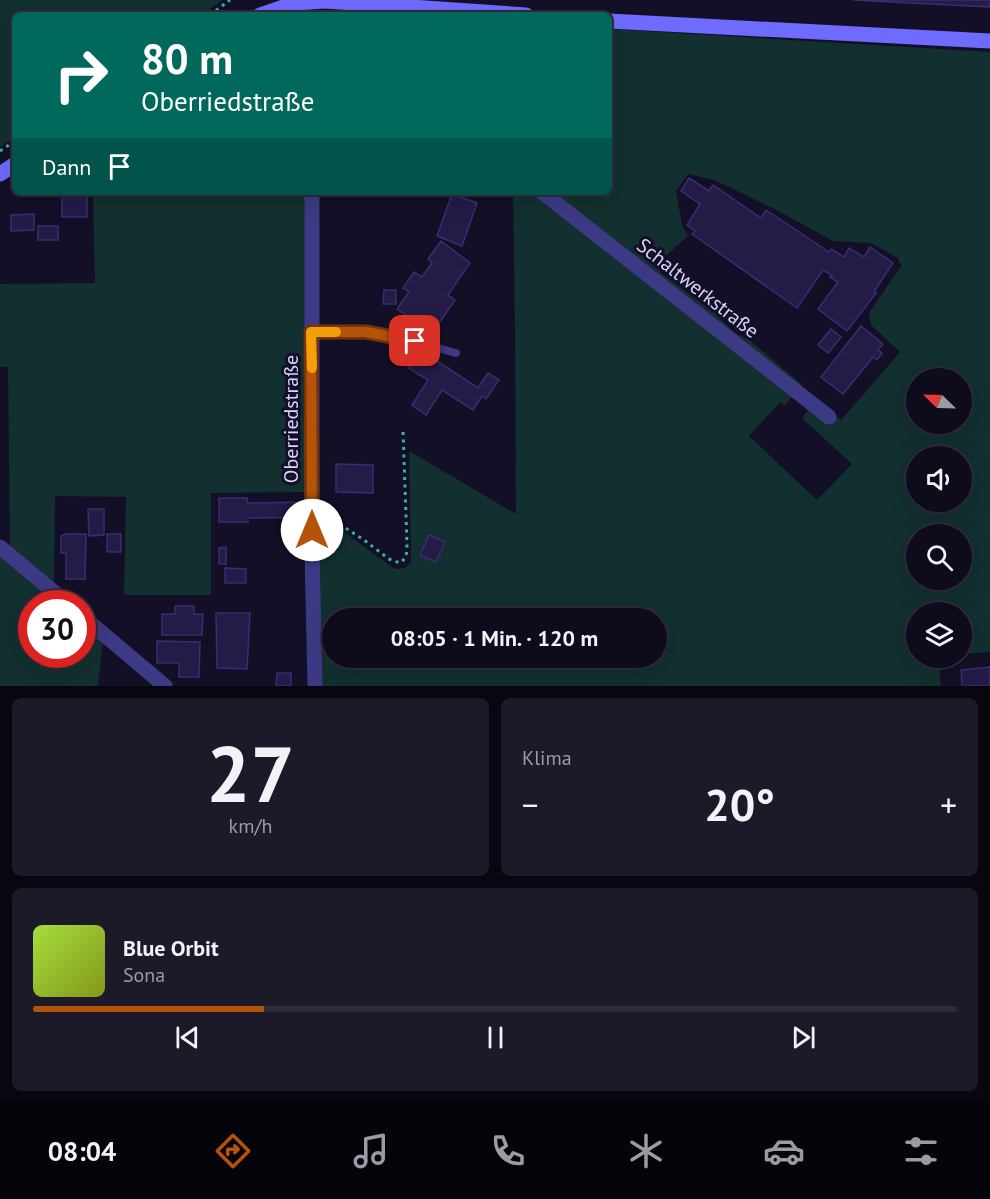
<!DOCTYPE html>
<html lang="de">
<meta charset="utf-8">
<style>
body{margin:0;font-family:"PT Sans",sans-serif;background:#1c1929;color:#f1f3f6;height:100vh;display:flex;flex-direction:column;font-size:22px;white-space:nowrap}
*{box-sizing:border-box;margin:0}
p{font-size:20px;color:#9b9ba3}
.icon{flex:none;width:33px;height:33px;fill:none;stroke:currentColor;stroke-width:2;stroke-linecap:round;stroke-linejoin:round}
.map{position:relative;height:686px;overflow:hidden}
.sheet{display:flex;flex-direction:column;gap:12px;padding:12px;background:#08060f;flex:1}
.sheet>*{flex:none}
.banner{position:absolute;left:12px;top:12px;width:600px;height:183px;border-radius:9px;box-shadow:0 6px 24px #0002,0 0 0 2px #2e2b3b;background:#00695c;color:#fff;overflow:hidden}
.needle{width:39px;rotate:293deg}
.tools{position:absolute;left:906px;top:368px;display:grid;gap:12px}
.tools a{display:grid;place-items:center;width:66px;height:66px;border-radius:50%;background:#0e0b1c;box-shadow:0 6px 24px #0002,0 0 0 2px #2e2b3b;font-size:30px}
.speed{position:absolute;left:18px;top:590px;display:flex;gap:12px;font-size:30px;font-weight:700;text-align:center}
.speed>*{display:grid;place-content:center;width:78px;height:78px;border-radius:50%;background:#0e0b1c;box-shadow:0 6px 24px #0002,0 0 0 2px #2e2b3b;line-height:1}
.speed .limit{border:9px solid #d22;background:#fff;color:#111}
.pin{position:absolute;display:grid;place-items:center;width:51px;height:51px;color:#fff;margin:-26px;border-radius:12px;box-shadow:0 3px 9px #0006}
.me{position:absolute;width:66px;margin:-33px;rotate:0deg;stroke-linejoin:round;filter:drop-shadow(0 0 4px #0008)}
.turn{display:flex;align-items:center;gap:21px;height:126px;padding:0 30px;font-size:27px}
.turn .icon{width:78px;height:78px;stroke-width:2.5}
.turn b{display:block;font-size:42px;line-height:51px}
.then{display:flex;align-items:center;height:57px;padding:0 30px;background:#0003;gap:12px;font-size:22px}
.big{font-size:45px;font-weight:600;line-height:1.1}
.sheet .card{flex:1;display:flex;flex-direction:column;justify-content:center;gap:9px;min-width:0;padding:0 21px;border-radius:9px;background:#1c1929}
.sheet .dial{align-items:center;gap:0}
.dial b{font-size:78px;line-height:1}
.song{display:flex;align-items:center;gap:18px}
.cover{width:72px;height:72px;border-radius:9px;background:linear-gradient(135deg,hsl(80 70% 55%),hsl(70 70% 35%))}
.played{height:6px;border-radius:3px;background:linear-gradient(90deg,#b45309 25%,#2e2b3b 25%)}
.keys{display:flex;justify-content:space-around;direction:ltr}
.heat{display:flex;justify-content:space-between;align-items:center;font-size:33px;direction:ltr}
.sheet .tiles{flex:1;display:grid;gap:12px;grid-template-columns:1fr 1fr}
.card:last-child{grid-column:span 2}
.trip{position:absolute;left:322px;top:608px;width:345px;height:60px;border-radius:30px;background:#0e0b1c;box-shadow:0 6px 24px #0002,0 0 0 2px #2e2b3b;font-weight:600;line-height:60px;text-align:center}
.tab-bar{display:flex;height:96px;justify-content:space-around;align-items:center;background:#06040b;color:#9b9ba3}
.tab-bar .icon{width:42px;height:42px}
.tab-bar .active{color:#b45309}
.tab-bar b{font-size:27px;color:#f1f3f6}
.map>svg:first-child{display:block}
.green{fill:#12302f;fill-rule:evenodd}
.building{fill:#241b47;stroke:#3b2d73;stroke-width:1.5}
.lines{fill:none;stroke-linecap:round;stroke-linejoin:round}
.path{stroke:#2fb8b0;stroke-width:3;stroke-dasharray:3 4.5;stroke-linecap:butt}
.lane{stroke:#3d3a85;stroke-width:8}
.street{stroke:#3d3a85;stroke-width:15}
.secondary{stroke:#6f6bff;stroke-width:15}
.route-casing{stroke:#753606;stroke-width:15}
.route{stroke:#b45309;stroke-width:10}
.slow{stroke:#f59e0b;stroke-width:10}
.labels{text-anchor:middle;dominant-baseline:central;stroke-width:6;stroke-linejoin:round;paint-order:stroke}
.street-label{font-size:20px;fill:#d9d4ff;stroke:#130f26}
</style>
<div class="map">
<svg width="990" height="686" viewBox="0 0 990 686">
<rect width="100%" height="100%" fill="#130f26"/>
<!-- green -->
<g class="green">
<path d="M0,0H223L202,15H15V137L0,147Z"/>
<path d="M609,29L990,52V652L962,654V612H916V657H938L941,686H320L317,520L332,523L393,568C401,570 405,569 411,562L409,451L516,514L515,328L513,192H609ZM688,174L714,180L769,206L833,241L871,243L898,258L901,266L869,313L871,325L900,352L841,420L817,401L805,414L803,419L852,464L817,500L749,436L780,402L785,405L802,385L751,341L734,332L712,311L660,272L658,267L661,260L688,236L682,225L676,191ZM916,378H962V423H916ZM916,456H962V501H916ZM916,534H962V579H916ZM333,618H657V657H333Z"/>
<path d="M93,192H306L308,492L211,493V595H124L126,497L55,496L54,586L10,549L8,367H0V284L95,283Z"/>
<path d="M0,553L59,603H32V654H82L83,623L103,641L98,686H0Z"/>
</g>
<!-- building -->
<g class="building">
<path d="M853,0H990V7Z"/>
<path d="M689,178L709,191L713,185L761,218L766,210L829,252L831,249L844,257L849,248L864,257L870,247L893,263L874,292L876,293L847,331L818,309L838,282L830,277L832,276L823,270L797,308L692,234L695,231L687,225L700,204L681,191Z"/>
<rect x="62" y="192" width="25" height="25"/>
<path d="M452,194L477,203L462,246L437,236Z"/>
<path d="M34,214V230L11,231V215Z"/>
<rect x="38" y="226" width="20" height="14"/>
<path d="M441,241L470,263L448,295L455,300L432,333L397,309L409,292L403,288L414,272L422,277L432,263L428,259Z"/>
<path d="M384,290H396V304H383Z"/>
<path d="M861,326L883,344L878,350L882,353L877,360L873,357L843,394L821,377Z"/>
<path d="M831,329L841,337L828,353L818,345Z"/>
<path d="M420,350L478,388L488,373L499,380L486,399L482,396L473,410L442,390L426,415L412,405L428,380L408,368Z"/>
<path d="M336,464L373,465V493L336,492Z"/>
<path d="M219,498H247L248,503L307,502V517L248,518V522H219Z"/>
<path d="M88,509H104V535L89,536Z"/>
<path d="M66,534H86L85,579H66V553H61V536Z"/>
<rect x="107" y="534" width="14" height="18"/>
<path d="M429,535L445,542L436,562L420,555Z"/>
<path d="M226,547V564H219V548Z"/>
<path d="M225,568L246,569V583H225Z"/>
<path d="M175,606H194V614H203L202,635H162V614H175Z"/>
<path d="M216,613H250L247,669L217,668Z"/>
<path d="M157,641L200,642L199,677H179V663H157Z"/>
<path d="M990,667V686H962L961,670Z"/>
<path d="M277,673H291V686H276Z"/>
</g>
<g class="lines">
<!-- path -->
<g class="path">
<path d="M210,15L230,0"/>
<path d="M0,151L15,141"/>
<path d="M327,516L364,540L389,559L400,563C407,558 407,552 407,544L403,430"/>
</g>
<!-- lane -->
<path class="lane" d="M311,332H366L398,337L456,353"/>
<!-- street -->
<g class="street">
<path d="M295,0L297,15"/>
<path d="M312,192V551L315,686"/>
<path d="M542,192L829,417"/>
<path d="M0,547L67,603"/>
<path d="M82,616L165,686"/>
</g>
<!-- secondary -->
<g class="secondary">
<path d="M260,15L295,3L325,1L526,15"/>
<path d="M609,21L990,41"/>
<path d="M0,174L15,164"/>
</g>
</g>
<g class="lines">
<!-- route casing -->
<g class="route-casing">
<path id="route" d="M312,530L311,332H366L415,341"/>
</g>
<!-- route -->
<use href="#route" class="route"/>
<!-- slow -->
<path class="slow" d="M312,368L311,332H336"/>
</g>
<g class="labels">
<!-- street labels -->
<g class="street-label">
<text transform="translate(698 288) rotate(38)">Schaltwerkstraße</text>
<text transform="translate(291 419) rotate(-90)">Oberriedstraße</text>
</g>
</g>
</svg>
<div class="tools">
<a><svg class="needle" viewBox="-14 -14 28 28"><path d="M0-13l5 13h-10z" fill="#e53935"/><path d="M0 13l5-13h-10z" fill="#9b9ba3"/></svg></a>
<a><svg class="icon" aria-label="sound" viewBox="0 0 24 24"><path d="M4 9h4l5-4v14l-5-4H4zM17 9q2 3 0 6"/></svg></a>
<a><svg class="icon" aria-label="search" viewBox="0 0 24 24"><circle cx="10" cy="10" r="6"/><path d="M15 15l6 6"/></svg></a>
<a><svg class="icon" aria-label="layers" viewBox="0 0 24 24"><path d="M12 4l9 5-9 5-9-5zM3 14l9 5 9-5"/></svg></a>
</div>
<div class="speed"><div class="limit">30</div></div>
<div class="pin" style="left:415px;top:341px;background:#d93025"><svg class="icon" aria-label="arrive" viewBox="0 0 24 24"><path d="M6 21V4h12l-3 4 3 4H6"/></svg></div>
<svg class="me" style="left:312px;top:530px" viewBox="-20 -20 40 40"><circle r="19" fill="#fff"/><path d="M0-13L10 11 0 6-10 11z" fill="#b45309"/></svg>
<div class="trip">08:05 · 1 Min. · 120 m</div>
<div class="banner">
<div class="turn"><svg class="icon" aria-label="right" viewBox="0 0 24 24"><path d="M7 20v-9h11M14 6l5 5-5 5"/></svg><div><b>80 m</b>Oberriedstraße</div></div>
<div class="then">Dann<svg class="icon" aria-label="arrive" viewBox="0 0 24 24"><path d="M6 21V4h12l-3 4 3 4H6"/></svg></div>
</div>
</div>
<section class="sheet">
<div class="tiles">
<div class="card dial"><b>27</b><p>km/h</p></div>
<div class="card"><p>Klima</p>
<div class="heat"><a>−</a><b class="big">20°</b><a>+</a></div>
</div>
<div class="card">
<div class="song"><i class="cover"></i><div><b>Blue Orbit</b><p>Sona</p></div></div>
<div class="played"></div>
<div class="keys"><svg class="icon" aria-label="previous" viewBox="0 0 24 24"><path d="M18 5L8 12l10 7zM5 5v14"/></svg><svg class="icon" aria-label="pause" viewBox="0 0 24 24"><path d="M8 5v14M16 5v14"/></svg><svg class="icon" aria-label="next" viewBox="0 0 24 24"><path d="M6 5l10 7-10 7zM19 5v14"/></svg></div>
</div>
</div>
</section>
<nav class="tab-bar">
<b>08:04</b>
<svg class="icon active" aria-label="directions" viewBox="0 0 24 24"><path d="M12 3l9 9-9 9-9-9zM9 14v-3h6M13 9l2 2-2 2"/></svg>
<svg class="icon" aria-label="music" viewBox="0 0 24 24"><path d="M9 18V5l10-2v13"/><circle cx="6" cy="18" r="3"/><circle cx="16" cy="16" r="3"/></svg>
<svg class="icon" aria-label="phone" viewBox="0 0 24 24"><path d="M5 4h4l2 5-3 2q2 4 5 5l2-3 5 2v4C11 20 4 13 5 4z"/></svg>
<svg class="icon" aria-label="climate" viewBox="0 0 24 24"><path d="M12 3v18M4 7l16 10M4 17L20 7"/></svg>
<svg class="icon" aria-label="car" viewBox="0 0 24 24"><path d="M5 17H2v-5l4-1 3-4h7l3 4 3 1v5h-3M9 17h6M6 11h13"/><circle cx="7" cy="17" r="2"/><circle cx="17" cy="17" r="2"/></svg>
<svg class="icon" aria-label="filters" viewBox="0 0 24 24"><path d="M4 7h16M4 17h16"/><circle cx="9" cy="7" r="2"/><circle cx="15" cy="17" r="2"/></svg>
</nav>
